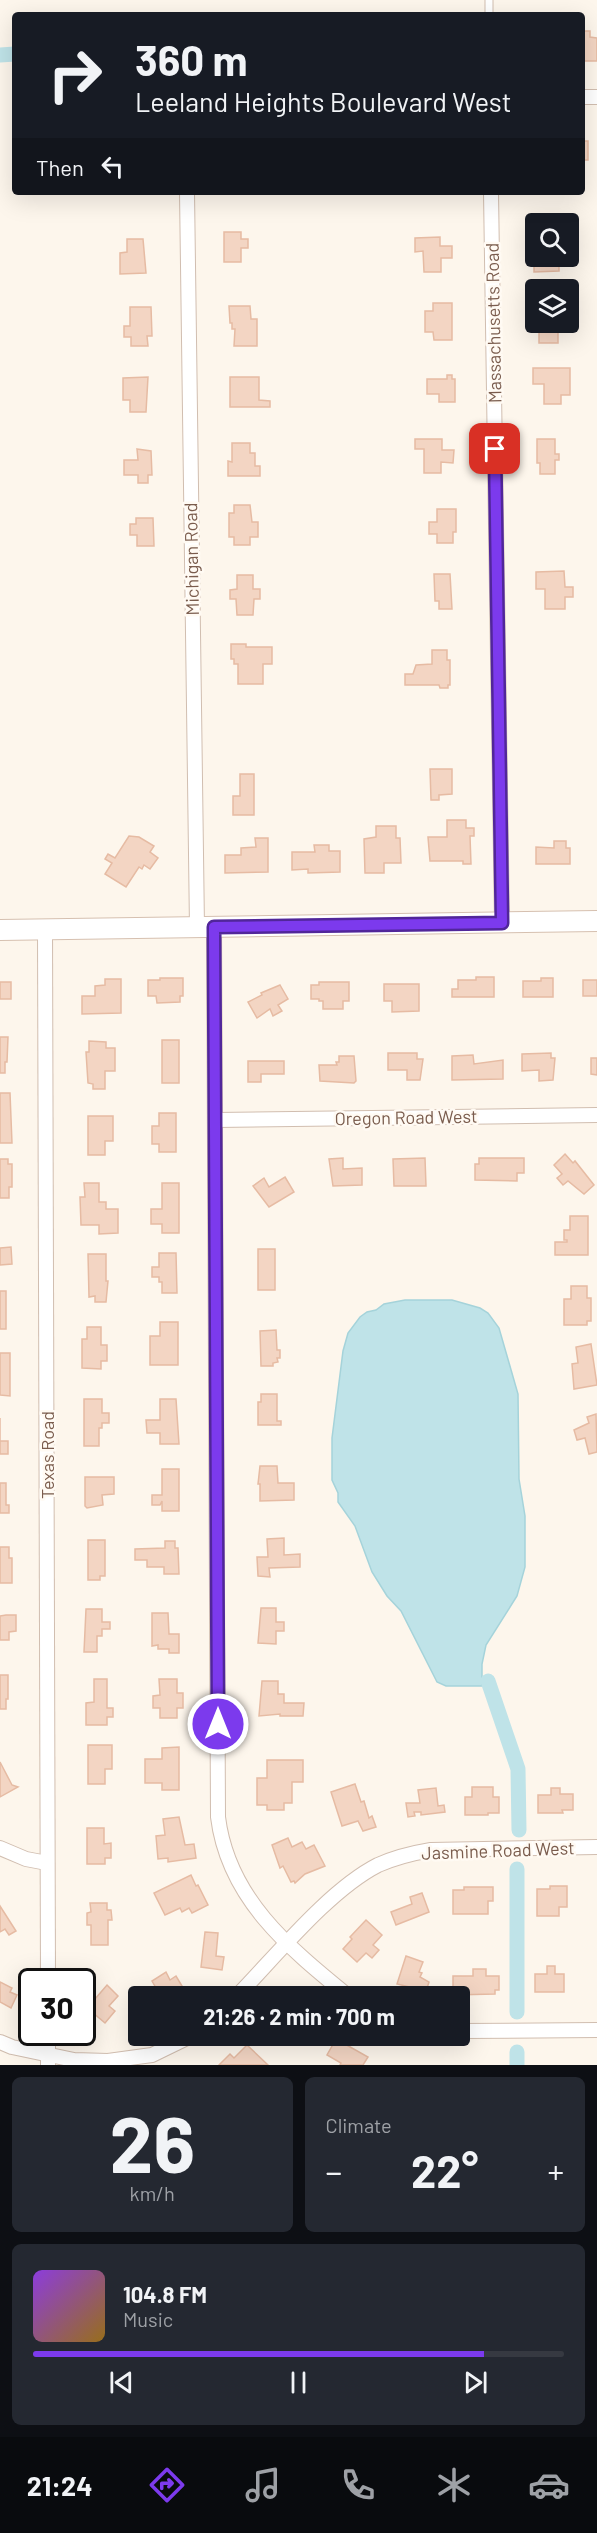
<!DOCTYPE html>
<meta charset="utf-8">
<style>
body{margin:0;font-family:Barlow,sans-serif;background:#242831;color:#f1f3f6;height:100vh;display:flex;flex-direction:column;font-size:22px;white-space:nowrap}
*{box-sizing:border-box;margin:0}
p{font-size:20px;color:#9ea1a6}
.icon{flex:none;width:33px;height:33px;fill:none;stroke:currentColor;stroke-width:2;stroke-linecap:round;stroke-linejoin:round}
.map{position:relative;height:2065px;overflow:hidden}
.sheet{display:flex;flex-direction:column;gap:12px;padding:12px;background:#0d0f14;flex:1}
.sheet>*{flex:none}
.hud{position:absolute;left:12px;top:12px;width:573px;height:183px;border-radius:6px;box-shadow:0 6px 24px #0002;background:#171b24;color:#f1f3f6;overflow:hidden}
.tools{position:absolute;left:525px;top:213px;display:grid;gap:12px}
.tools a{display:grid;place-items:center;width:54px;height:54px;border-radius:6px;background:#171b24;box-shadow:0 6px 24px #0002;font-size:30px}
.speed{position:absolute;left:18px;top:1968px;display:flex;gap:12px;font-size:30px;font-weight:700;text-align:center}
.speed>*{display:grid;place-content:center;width:78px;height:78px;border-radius:50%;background:#171b24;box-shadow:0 6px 24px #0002;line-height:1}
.speed .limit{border:3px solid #111;border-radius:9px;background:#fff;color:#111}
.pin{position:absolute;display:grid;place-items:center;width:51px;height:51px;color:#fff;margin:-26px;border-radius:12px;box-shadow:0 3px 9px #0006}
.me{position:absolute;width:66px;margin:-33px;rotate:0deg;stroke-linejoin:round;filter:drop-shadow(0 0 4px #0008)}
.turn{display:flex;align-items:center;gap:21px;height:126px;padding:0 24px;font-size:27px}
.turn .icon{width:78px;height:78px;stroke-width:2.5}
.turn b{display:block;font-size:42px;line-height:51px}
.then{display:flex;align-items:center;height:57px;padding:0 24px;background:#0003;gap:12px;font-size:22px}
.big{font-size:45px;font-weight:700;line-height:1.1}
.sheet .tile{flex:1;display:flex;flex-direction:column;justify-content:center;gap:9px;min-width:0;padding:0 21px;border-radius:9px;background:#242831}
.sheet .dial{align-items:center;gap:0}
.dial b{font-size:78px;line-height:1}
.song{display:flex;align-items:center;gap:18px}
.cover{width:72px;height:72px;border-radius:9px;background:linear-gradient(135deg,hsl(270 70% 55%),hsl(40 70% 35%))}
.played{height:6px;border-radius:3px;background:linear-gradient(90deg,#7c3aed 85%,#363941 85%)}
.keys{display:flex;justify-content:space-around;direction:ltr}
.heat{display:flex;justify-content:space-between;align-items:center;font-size:33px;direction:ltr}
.sheet .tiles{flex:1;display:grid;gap:12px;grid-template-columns:1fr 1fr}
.tile:last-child{grid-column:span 2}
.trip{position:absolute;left:128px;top:1986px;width:342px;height:60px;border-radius:6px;background:#171b24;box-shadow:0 6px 24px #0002;font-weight:700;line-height:60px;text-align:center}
.tab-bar{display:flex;height:96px;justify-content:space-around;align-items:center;background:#090b0e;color:#9ea1a6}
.tab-bar .icon{width:42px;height:42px}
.tab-bar .current{color:#7c3aed}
.tab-bar b{font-size:27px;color:#f1f3f6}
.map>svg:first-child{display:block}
.water{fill:#bfe3e8;stroke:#a5d3da;stroke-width:1.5}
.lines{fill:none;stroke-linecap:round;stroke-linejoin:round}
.canal{stroke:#bfe3e8;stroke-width:15}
.building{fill:#f3d5c3;stroke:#e6bba3;stroke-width:1.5}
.service-casing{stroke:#d1beb0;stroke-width:9}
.minor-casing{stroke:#d1beb0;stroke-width:16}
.secondary-casing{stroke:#d6c0b0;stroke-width:22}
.service{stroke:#fff;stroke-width:7}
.minor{stroke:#fff;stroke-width:14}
.secondary{stroke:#fff;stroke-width:20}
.route-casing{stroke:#51269a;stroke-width:15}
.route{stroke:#7c3aed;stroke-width:10}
.labels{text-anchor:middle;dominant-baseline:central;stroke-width:5;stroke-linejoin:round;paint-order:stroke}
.street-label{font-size:18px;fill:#7a5c4d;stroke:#fffaf3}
</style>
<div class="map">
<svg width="597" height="2065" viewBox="0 0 597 2065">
<rect width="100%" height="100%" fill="#fdf6ec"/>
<!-- water -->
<path class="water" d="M405,1300H452L480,1308L488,1313L499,1328L518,1394L519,1479L525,1516V1567L517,1596L486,1645L482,1664V1686H446L437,1682L401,1611L387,1596L372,1572L355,1526L338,1502V1493L332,1480V1438L343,1351L348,1333L360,1317L367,1312L376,1310L384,1304Z"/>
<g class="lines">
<!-- canal -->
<g class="canal">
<path d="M0,55L15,54"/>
<path d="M488,1681L518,1769L519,1830"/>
<path d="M517,2012V1869"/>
<path d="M517,2065V2052"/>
</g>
</g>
<!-- building -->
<g class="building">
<path d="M582,31H590V37L597,38V61H582Z"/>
<rect x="582" y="141" width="6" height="19"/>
<path d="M224,232H241V239H248V248H241V262H224Z"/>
<path d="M440,237V246H452V258H441V272H424L423,251L415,252V238Z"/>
<path d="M127,239H143L146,273L120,274V253L127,252Z"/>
<path d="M537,256H559V271L534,272V260H537Z"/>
<path d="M433,303H452V340H434L433,332H425V311H433Z"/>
<path d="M229,306H250L251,319H257V346H234L235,329H232V323H230Z"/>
<path d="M130,307H151L152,336H147L148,346H131V337H124V326H130Z"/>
<path d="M536,322H566V328H558V343H539V330H536Z"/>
<path d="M533,368H570V395H561V404H544V384H533Z"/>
<path d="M447,375H452V379H455V402H439V394H427V379H447Z"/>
<path d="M148,377L146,412H130V400H123V378Z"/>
<path d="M230,377H259V400L270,401V407H230Z"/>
<path d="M415,439H442V450H454L453,463L441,462V473H424V449H415Z"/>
<path d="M537,439H555V454H559V460H555V474H540V463H537Z"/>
<path d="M232,443H250V453H255V466H260V476H228V461L232,462Z"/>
<path d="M137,449L151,451L152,475H148V483H138V475H124V460H138Z"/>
<path d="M234,505H250L252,522H258V537H250V545H234V537H229V513H234Z"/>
<path d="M437,509H456V532H453V543H437V534H429V522H437Z"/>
<path d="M136,518H153L154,546H137V535H130V524H136Z"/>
<path d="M564,571L565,587H573V597H565V609H545V589H536V572Z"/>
<path d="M434,574H450L452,609H439V601H435Z"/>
<path d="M237,575H253V589H260V599H254L253,615H237L236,599H230V590L237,589Z"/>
<path d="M231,644H246V647H272V664H263V684H238V664H234V659H231Z"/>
<path d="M432,650H447V660H450V685H448V688H440L439,685H405V674H413L416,665L432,664Z"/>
<path d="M430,769H452V794L439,795V800H431Z"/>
<path d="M240,774H254V815H233V796H240Z"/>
<path d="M447,820H466V828H474V836H470L471,864H463V861H430L428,837H447Z"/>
<path d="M376,826H396V838H400L401,863H384V873H365L364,839L376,837Z"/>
<path d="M129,836L139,837L154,846L150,852L158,858L150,869L144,865L142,869L139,867L126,887L105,874L112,863L105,859L108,854L115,858Z"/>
<path d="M255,838H268V872L225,873V855H241V848L256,847Z"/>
<path d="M554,841H566V848H570V864H536V847L554,848Z"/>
<path d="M314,845H329V851H340V872L308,873V869L292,870V852H315Z"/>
<path d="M476,977H494V997H452V989H458V980H476Z"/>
<path d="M160,978H183V996H180V1002L157,1003L156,996H148V980H160Z"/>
<path d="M541,978H553V997H523V981H541Z"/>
<path d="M105,979H121V1013L82,1014V996H95V986L105,985Z"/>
<rect x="583" y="980" width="14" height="16"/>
<rect x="0" y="982" width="11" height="17"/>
<path d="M319,982H349V1001H343V1009H323V1001H319V999H311V985H319Z"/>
<path d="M384,984H419V1011L392,1012V1001H384Z"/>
<path d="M280,985L288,999L278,1005L282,1011L273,1016L270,1009L257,1018L248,1002L262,995L261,993Z"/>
<path d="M0,1037H8L7,1062H5V1073H0Z"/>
<rect x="162" y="1040" width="17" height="43"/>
<path d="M89,1041L106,1042V1048H115V1071H105V1089H93V1084L88,1083L86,1052H89Z"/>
<path d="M388,1053H417V1059H423L420,1080H407V1070H388Z"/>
<path d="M551,1053V1058H555L553,1080L539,1081V1070L522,1071V1054Z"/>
<path d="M473,1055L474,1064L503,1060V1079L452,1080V1056Z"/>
<path d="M339,1056H354L356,1081L354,1083L320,1081L319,1065H337L336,1062H339Z"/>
<path d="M591,1058H597V1075L591,1074Z"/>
<path d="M248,1061H284V1074H261V1082H248Z"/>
<path d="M0,1093H10L12,1143H0Z"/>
<path d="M159,1113H176V1152H159V1144H152V1126H159Z"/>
<path d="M88,1116H113V1141H105V1155H88Z"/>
<path d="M565,1154L573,1163L575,1161L594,1185L584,1194L568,1181L563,1185L557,1178L562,1174L554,1165Z"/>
<path d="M343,1158V1169L362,1168V1185L333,1186L329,1159Z"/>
<path d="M425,1158L426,1186H394L393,1159Z"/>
<path d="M479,1158H524V1173H517V1181L475,1180V1164H479Z"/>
<path d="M0,1159H8V1164H12V1187H9V1198H0Z"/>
<path d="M285,1177L294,1192L269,1207L253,1186L264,1178L269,1187Z"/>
<path d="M84,1183H99V1202H106V1209H118V1233L99,1234V1225H81L80,1197H85Z"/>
<path d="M162,1183H179V1233H162V1224H151V1209H162Z"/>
<path d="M570,1216H588V1255H555V1242H567V1240H564V1230H570Z"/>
<path d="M11,1247L12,1264L0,1265V1248Z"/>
<rect x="258" y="1249" width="17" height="41"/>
<path d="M159,1253H176L177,1293H162V1282H159V1277H152V1267H159Z"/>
<path d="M88,1254H106V1281H108L106,1302H95V1296L89,1297Z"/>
<path d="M571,1286H587V1298H591V1321H587V1325H564V1299H571Z"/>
<rect x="0" y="1291" width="6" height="38"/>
<path d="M160,1322H178V1365H150V1336H160Z"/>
<path d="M87,1327H101V1345H107V1361H101V1369L82,1368V1339H87Z"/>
<path d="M276,1330L277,1350H280V1358H277L278,1362L273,1363V1366H261L260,1331Z"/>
<path d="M591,1344L597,1385L574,1389L572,1364L578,1363L576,1347Z"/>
<path d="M0,1353H10V1396L0,1395Z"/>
<path d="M261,1394H277V1421H281V1425H258V1402H261Z"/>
<path d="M84,1399H102V1413H109V1423H102V1428H99V1446H84Z"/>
<path d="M160,1399H176L179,1444H160V1433H147L146,1420H160Z"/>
<path d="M596,1414L597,1452L589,1454L585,1438L577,1440L574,1430L589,1423L587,1417Z"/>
<path d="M0,1418V1441H8V1454H0Z"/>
<path d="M260,1466H277L278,1483H294V1500L260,1501V1484H258Z"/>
<path d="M162,1469H179V1511H162V1501L160,1505H152V1495H162Z"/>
<path d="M85,1477H114V1494L102,1495L103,1505L87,1508L85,1506Z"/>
<path d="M0,1483H6V1505H9V1513H0Z"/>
<path d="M284,1538V1555L300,1554V1567L269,1568L270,1577L258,1576L257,1557H268L267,1539Z"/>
<path d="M88,1540H105V1576H100V1580H88Z"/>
<path d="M165,1541H175V1548H178L179,1574H164V1567H147V1560H135V1549L165,1548Z"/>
<path d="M0,1547H9V1558H12V1583H0Z"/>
<path d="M261,1608H276V1622H284V1631H276V1644L258,1643Z"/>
<path d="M86,1609H102V1622H110V1629H102V1636H97V1652H84Z"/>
<path d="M152,1613H168L169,1634H179V1653H169V1649H158V1645L152,1646Z"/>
<path d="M6,1615H16V1631L9,1632V1640H0V1616Z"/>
<path d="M0,1675H8V1699H6V1709H0Z"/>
<path d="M94,1679H107V1708H113V1717H107V1725H86V1703L94,1702Z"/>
<path d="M159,1679H177V1693H183V1708H177V1718H160V1708H153V1696L160,1695Z"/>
<path d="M262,1681H278V1694H284V1703H304L303,1716H280V1714L259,1716Z"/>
<path d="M88,1745H112V1769H105V1784H88Z"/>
<path d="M179,1747V1790H162V1783H145V1759H162V1748Z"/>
<path d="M267,1760H303V1782H292V1803H284V1810H267V1805H257V1778H267Z"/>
<path d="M0,1762L12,1785L18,1787L0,1797Z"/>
<path d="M355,1784L361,1802L364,1801L369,1818L372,1816L376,1827L363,1831L358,1821L342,1826L331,1792Z"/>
<path d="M472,1787H493V1797H499V1813H488V1815H465V1797H472Z"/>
<path d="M436,1788L438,1806L444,1805L445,1812L421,1815V1812H414L415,1816L408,1817L406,1803H420L418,1790Z"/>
<path d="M551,1788H560V1794H573V1810H562L563,1813H538V1795H551Z"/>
<path d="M179,1817L185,1845L194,1844L196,1858L168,1862V1858L158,1859L156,1836L165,1835L163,1819Z"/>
<path d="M87,1828H104V1844L111,1843V1858H105V1864H87Z"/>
<path d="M288,1838L292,1847L302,1842L306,1849L314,1845L325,1866L305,1874L295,1883L294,1881L291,1882L283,1866L280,1868L272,1845Z"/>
<path d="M191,1875L196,1886L198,1885L208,1905L192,1913L189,1908L182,1912L180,1908L165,1915L154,1893Z"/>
<path d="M550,1886H567V1907H559V1916H537V1889H550Z"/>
<path d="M464,1887H493V1901H488V1914H453V1890H464Z"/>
<path d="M422,1893L429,1912L396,1925L391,1912L412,1904L410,1897Z"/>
<path d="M90,1903H107V1910H111L112,1920H108V1945H91V1925H87V1913L91,1912Z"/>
<path d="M0,1906L16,1931L9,1935L5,1929L0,1932Z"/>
<path d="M366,1920L382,1935L373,1945L379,1950L372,1958L366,1953L357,1962L343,1949L352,1939L350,1937Z"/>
<path d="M205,1932L218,1933L216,1956L224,1957L222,1970L201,1967Z"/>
<path d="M406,1956L423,1962L419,1972L422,1973L420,1977L429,1982L426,1991L397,1984Z"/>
<path d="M547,1966H555V1974H564V1992H535V1974H547Z"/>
<path d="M473,1969H486V1976H499V1990H495V1994L453,1995V1976H473Z"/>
<path d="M166,1972L170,1980L176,1976L185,1991L174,1996H144L156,1988L152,1981Z"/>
<path d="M0,1982L12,1988L10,1992L17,1995L11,2008L0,2002Z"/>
<path d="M107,1985L118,1996L109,2006L115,2011L105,2023L92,2012L94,2010L89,2006Z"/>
<path d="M336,2039L368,2057L363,2065H340L341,2063L327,2055Z"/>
<path d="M247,2045L268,2065H219L230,2054L234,2058Z"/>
</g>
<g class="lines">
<!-- service casing -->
<g class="service-casing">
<path id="service" d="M489,0V15"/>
</g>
<!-- minor casing -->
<g class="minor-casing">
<g id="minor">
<path d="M582,97H597"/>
<path d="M187,192L197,927"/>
<path d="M491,192L502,923"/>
<path d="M214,927L218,1817C228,1898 288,1947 348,1996"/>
<path d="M45,929L48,1982"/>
<path d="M216,1120L597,1115"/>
<path d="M0,1848L26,1859L47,1863"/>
<path d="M237,1996C276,1956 329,1890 378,1865C396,1857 413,1853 431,1850L597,1847"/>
<path d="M459,2031L597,2030"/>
<path d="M0,2042L12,2047L74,2060L108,2061L152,2055L191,2036"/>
<path d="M48,2065V2032"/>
</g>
</g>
<!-- secondary casing -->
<g class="secondary-casing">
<path id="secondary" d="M0,930L597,921"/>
</g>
<!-- service -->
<use href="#service" class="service"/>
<!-- minor -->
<use href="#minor" class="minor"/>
<!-- secondary -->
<use href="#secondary" class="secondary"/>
</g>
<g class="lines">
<!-- route casing -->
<g class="route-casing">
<path id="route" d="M218,1724L214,927L502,923L495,449"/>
</g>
<!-- route -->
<use href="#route" class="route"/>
</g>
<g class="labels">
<!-- street labels -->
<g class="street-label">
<text transform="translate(493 323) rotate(-91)">Massachusetts Road</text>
<text transform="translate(191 559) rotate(-91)">Michigan Road</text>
<text transform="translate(406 1117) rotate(-1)">Oregon Road West</text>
<text transform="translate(47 1455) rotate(-90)">Texas Road</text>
<text transform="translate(498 1850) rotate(-2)">Jasmine Road West</text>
</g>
</g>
</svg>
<div class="tools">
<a><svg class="icon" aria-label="search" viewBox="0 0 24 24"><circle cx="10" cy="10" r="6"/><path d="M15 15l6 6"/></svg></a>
<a><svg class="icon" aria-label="layers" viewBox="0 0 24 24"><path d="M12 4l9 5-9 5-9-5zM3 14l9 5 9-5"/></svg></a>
</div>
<div class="speed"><div class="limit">30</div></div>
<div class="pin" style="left:495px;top:449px;background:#d93025"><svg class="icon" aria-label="arrive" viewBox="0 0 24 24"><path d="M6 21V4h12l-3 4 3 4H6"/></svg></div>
<svg class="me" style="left:218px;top:1724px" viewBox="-20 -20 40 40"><circle r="17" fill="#7c3aed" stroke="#fff" stroke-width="3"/><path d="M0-11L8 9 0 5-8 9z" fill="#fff"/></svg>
<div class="trip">21:26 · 2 min · 700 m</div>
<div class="hud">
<div class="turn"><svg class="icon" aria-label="right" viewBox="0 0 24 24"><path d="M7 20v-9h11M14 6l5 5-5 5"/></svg><div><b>360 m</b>Leeland Heights Boulevard West</div></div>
<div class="then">Then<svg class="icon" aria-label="left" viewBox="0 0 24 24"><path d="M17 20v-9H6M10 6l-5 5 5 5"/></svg></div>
</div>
</div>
<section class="sheet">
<div class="tiles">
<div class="tile dial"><b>26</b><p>km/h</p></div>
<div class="tile"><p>Climate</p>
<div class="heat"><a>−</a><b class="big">22°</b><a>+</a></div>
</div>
<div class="tile">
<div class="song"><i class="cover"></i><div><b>104.8 FM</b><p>Music</p></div></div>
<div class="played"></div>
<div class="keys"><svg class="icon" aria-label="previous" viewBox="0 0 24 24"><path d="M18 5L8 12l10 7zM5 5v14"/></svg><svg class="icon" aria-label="pause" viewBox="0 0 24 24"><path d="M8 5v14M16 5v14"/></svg><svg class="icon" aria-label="next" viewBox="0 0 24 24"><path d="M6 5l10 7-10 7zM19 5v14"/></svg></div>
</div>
</div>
</section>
<nav class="tab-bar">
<b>21:24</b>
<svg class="icon current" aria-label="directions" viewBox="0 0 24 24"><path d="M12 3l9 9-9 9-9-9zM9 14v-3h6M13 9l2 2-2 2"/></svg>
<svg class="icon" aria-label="music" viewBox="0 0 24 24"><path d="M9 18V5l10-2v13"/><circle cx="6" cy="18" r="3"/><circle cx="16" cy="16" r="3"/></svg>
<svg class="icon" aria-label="phone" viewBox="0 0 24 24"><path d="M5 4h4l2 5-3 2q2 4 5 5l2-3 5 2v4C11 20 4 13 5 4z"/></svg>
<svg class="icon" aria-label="climate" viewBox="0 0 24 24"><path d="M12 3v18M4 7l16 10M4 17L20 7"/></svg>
<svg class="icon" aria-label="car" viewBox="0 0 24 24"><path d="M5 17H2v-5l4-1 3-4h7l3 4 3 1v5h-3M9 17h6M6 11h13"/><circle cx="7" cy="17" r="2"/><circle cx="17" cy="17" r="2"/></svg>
</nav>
